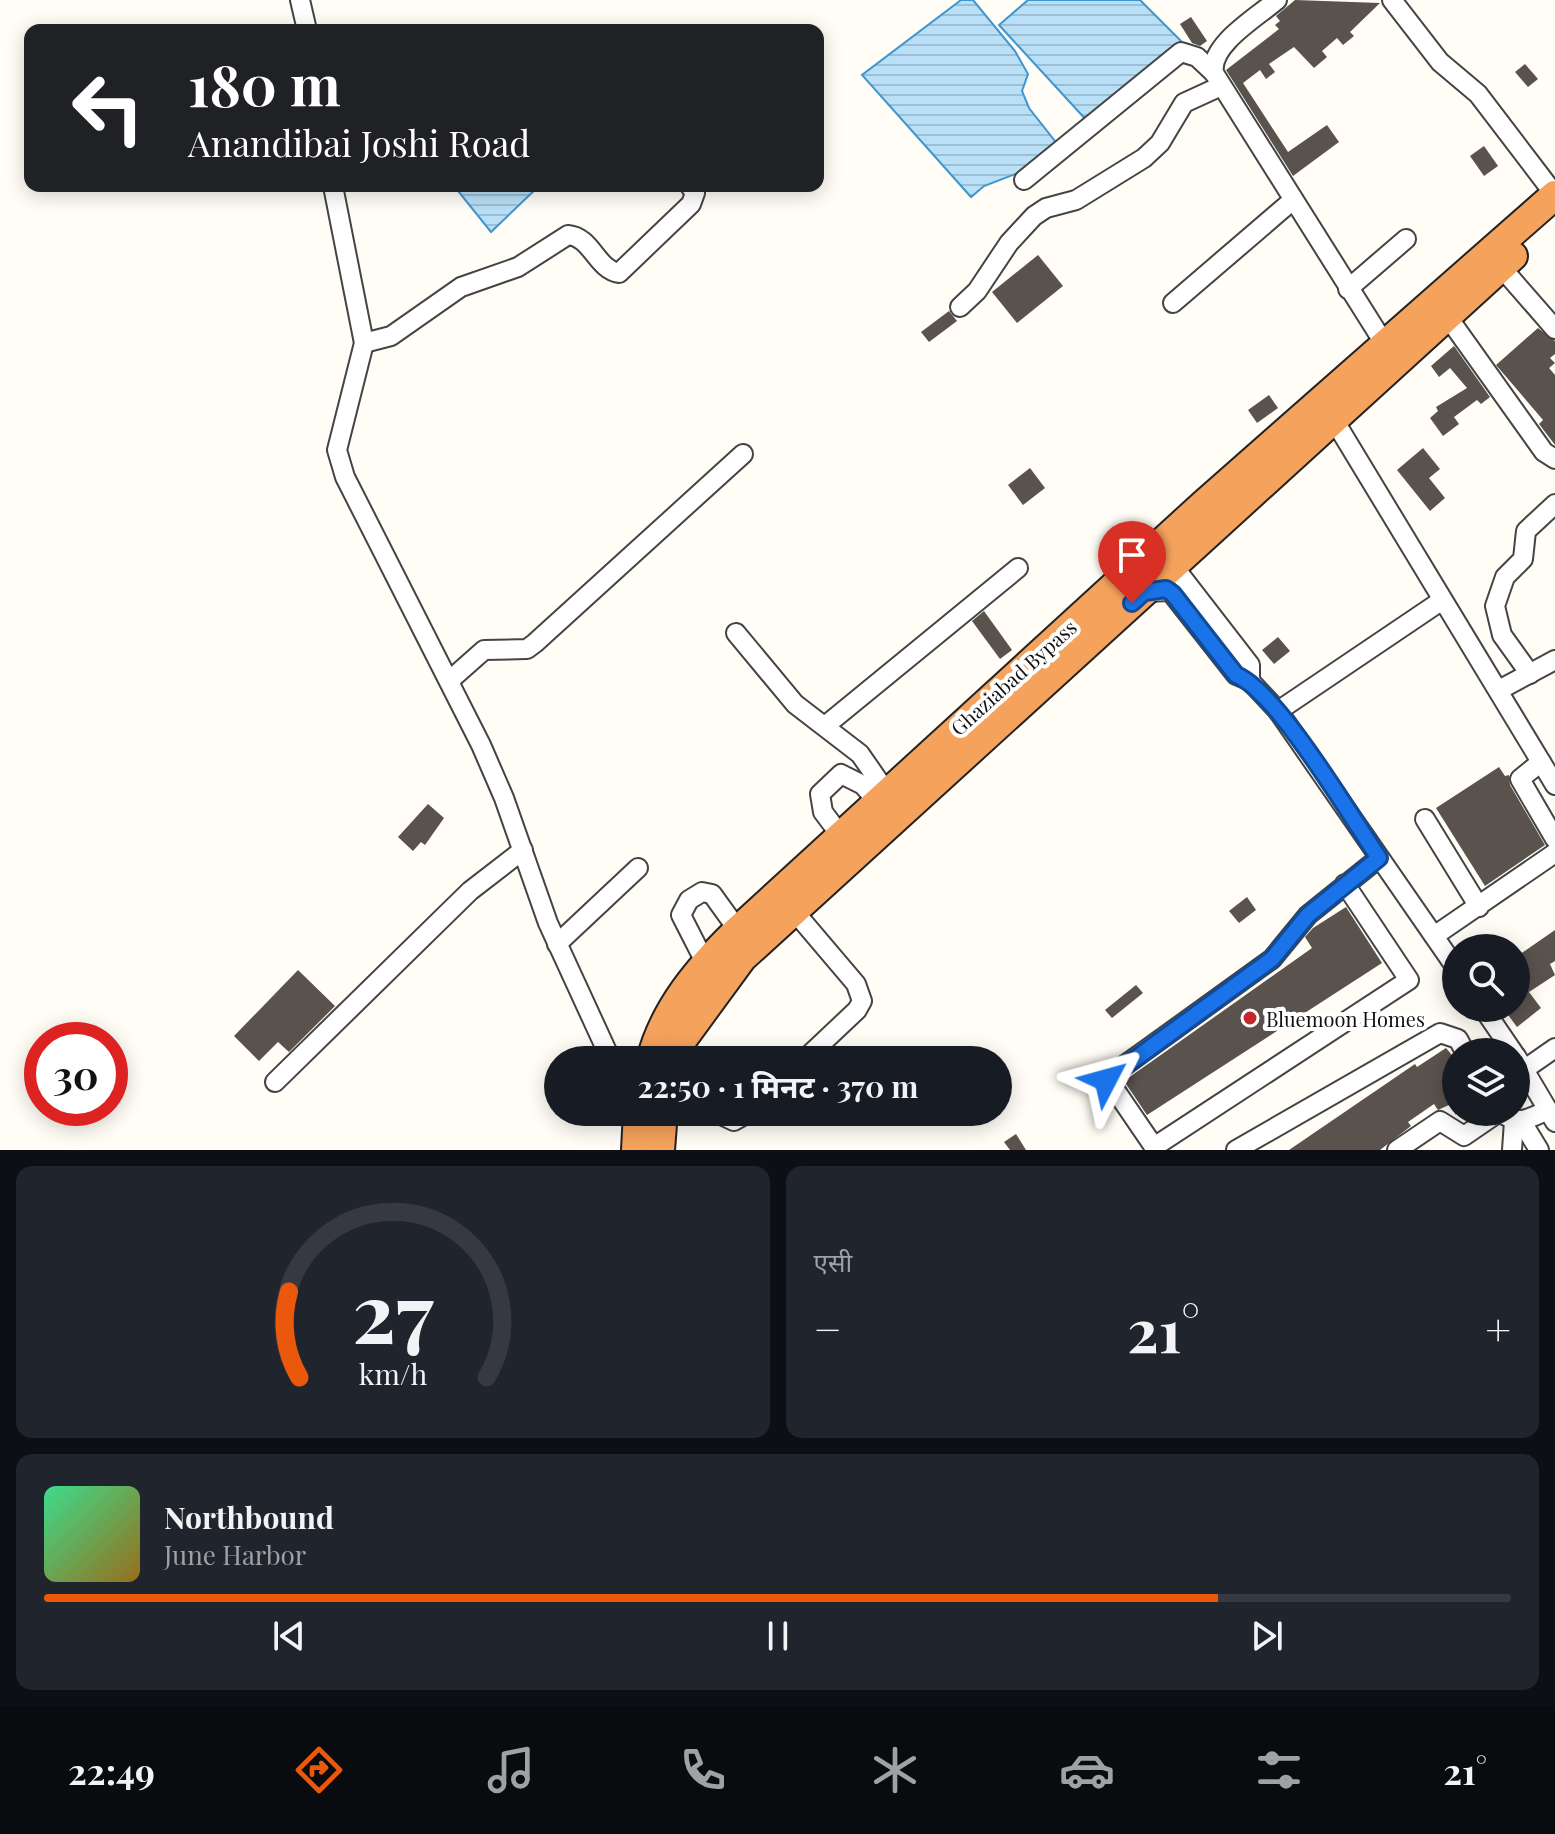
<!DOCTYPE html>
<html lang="hi">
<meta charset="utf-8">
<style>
body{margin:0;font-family:"Playfair Display","Noto Sans Devanagari",serif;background:#20242c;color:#f1f3f6;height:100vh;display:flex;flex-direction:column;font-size:30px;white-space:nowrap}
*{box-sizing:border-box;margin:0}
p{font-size:26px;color:#9ea1a6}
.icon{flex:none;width:44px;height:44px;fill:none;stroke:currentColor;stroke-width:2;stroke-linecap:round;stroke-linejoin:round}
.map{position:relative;height:1150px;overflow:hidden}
.details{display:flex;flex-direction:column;gap:16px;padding:16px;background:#0d0f14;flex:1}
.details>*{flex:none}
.guide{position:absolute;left:24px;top:24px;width:800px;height:168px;border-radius:16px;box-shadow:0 4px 20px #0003;background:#202124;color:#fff;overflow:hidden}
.fabs{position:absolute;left:1442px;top:934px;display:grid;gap:16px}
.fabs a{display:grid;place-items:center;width:88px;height:88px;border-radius:50%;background:#171b24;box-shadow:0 4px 20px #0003;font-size:40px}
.speed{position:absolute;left:24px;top:1022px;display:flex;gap:16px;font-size:40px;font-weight:700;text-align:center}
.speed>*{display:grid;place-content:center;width:104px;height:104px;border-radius:50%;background:#171b24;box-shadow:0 4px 20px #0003;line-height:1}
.speed .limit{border:12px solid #d22;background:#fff;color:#111}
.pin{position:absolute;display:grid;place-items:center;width:68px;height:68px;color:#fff;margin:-82px -34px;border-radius:50% 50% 50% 0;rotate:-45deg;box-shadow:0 0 8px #0007}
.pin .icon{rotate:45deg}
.me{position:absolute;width:88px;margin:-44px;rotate:51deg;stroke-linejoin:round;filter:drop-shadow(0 0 6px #0008)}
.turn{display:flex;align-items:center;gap:28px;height:168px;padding:0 32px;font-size:36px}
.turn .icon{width:104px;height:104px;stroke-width:2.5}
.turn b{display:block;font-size:56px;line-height:68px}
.big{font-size:60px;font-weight:700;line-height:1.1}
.details .widget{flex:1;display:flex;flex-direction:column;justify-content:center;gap:12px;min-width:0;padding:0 28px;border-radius:16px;background:#20242c}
.details .dial{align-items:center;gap:0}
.dial svg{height:208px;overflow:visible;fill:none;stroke:#363941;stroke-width:7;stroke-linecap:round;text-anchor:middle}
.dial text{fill:#f1f3f6;stroke:none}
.song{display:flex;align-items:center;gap:24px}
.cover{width:96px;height:96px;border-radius:12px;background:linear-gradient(135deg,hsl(150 70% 55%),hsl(40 70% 35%))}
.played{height:8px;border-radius:4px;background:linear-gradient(90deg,#ea580c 80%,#363941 80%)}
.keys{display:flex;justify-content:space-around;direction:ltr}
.heat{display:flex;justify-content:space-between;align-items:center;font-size:44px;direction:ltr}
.details .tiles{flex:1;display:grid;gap:16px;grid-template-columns:1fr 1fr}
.widget:last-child{grid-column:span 2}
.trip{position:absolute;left:544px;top:1046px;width:468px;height:80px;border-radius:40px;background:#171b24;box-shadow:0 4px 20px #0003;font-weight:700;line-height:80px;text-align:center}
.tabs{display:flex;height:128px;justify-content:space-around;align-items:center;background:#090b0e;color:#9ea1a6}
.tabs .icon{width:56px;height:56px}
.tabs .active{color:#ea580c}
.tabs b{font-size:36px;color:#f1f3f6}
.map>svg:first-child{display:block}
.water{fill:url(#water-rules);stroke:#3f96cf;stroke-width:2}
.building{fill:#5a524d}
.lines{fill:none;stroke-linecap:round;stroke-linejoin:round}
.minor-casing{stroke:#444;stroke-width:22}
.highway-casing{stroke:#222;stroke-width:32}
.minor{stroke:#fff;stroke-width:18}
.highway{stroke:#f5a25d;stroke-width:28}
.route-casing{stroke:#114b97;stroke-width:20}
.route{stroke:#1a73e8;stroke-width:14}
.poi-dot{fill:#c4262e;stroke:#fff;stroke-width:3}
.labels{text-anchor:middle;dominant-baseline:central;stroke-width:8;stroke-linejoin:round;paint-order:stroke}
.street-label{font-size:20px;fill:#111;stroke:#fff}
.poi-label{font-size:20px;fill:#111;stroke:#fff;text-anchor:start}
</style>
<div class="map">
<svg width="1555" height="1150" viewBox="0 0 1555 1150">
<defs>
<pattern id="water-rules" width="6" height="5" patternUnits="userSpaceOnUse" patternTransform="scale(2)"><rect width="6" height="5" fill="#b9e0f7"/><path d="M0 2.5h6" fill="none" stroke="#9ebfd3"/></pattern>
</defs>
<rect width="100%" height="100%" fill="#fffdf5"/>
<!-- water -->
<g class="water">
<path d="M961,0H973L1015,51L1028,74L1022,91L1029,108L1058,145L1039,165L984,186L971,197L862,75Z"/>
<path d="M1028,0H1140L1181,41L1089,123L999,25Z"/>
<path d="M454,186H539L491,232Z"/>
</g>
<!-- building -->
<g class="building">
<path d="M1295,0L1380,3L1350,32L1354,36L1343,45L1337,38L1322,51L1327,57L1314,68L1294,47L1269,64L1275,72L1266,79L1260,70L1243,83L1288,152L1327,125L1339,142L1293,176L1226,70L1279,29L1275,25L1280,21L1276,16Z"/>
<path d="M1191,17L1207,41L1200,46L1192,43L1180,24Z"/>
<path d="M1525,64L1538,79L1528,87L1515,72Z"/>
<path d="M1484,146L1498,166L1484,176L1470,156Z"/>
<path d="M1038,255L1063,286L1017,323L992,292Z"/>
<path d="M949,311L957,321L929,342L921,332Z"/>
<path d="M1538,328L1555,341V354L1550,358L1555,363L1549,368L1555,375V445L1539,424L1543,420L1496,365Z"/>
<path d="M1454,346L1490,397L1481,404L1477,400L1454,417L1459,424L1443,436L1430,418L1438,411L1436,407L1467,388L1450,368L1439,377L1431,366Z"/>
<path d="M1269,395L1278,408L1257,423L1248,410Z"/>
<path d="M1423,448L1440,469L1429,478L1445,498L1430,511L1397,470Z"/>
<path d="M1030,468L1045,488L1023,505L1008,485Z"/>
<path d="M984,611L1012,650L1000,659L972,621Z"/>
<path d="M1278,637L1290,651L1274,664L1262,650Z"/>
<path d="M1499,767L1505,776L1509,775L1510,785L1545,845L1485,886L1436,808Z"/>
<path d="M428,804L444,818L425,845L421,842L413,851L398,837Z"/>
<path d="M1247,897L1256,910L1239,923L1229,911Z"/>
<path d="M1346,907L1382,963L1147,1115L1124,1081L1312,948L1305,937L1313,928Z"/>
<path d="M1555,930V961L1550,964L1555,975L1529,992L1541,1008L1517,1027L1503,1008H1516V977L1525,971L1516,957Z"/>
<path d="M298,970L335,1006L289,1052L278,1042L259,1061L234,1036Z"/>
<path d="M1136,985L1143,993L1112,1018L1105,1010Z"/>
<path d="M1446,1048L1456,1060V1115L1449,1105L1438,1110L1434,1104L1408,1122L1411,1126L1380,1150H1289L1415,1064L1417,1067Z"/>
<path d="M1016,1134L1026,1150H1010L1004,1142Z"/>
</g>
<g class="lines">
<!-- minor casing -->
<g class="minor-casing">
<g id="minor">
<path d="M300,0L307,30"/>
<path d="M1277,0C1257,17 1209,45 1214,73L1384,343"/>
<path d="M1392,0L1440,62L1478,94L1555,195"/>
<path d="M1024,180L1181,52L1197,57L1214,73"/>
<path d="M333,186L364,343L337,450L345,477L481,745L504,798L548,923L611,1060"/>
<path d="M1501,267L1555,329"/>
<path d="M1348,289L1406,239"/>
<path d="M1173,303L1293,200"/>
<path d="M960,307L977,291L1009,243L1034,216L1046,208L1076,200L1144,158L1160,143L1184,103L1221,86"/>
<path d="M1447,316L1544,452L1555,459"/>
<path d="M364,343L391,336L461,287L518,267L568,235C592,237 596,269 619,273L691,204L695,193L690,186"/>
<path d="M1334,420L1555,785"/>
<path d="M1168,559L1250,665V681"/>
<path d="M1145,592L1170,591L1236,675L1250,681L1278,711L1456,968"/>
<path d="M736,633L795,704L860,754L887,793"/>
<path d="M1530,674L1502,635L1495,606L1505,577L1523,559L1526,531L1555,504"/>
<path d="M449,681L484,650L527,649L535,643L743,454"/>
<path d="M1499,690L1555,660"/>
<path d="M1278,711L1441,601"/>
<path d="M825,726L1018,568"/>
<path d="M1541,762L1520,779L1555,839"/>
<path d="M1425,819L1479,907"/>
<path d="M841,836L823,812L820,794L841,774L863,785L877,801"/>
<path d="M1345,884L1409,980L1160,1143L1152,1144L1107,1078L1272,959L1308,915L1379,858"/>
<path d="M794,911L856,984L862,1001L857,1010L804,1060"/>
<path d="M1434,936L1555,853"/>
<path d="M557,944L638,868"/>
<path d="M705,962L681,915L689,900L702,892L712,894L738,930"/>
<path d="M1483,1008L1513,1052"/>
<path d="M1516,1056L1555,1122"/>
<path d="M1525,1069L1555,1048"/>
<path d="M275,1082L470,891L523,850"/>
<path d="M715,1112L734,1121L750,1112"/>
<path d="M1501,1112C1517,1127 1530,1118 1548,1110"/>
<path d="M1522,1122L1539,1150"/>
<path d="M1236,1150L1440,1033L1458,1039L1465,1052"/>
<path d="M1397,1150L1440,1121L1464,1136L1499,1112"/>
<path d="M1512,1150L1514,1121"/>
</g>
</g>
<!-- highway casing -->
<g class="highway-casing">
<g id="highway">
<path d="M651,1060C664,1009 699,968 736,932L1204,504L1555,195"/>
<path d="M674,1060L682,1040L742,958L1513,256"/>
<path d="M636,1150L638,1112"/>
<path d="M660,1150L663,1112"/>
</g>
</g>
<!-- minor -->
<use href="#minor" class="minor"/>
<!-- highway -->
<use href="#highway" class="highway"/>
</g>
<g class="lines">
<!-- route casing -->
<g class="route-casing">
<path id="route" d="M1106,1080L1272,959L1308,915L1379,858C1351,817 1277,691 1236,675L1173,594L1166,589L1144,592L1132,603"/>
</g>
<!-- route -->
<use href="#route" class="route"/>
</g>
<!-- markers -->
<circle class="poi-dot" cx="1250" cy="1018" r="8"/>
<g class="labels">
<!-- street labels -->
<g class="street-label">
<text transform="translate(1013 677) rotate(-42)">Ghaziabad Bypass</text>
</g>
<!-- poi labels -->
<g class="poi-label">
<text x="1266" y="1018">Bluemoon Homes</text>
</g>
</g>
</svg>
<div class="fabs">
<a><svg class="icon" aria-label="search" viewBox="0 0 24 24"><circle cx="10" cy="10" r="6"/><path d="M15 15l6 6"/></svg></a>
<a><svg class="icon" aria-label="layers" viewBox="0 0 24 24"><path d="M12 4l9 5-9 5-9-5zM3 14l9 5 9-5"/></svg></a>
</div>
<div class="speed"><div class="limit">30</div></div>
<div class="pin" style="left:1132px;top:603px;background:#d93025"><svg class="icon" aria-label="arrive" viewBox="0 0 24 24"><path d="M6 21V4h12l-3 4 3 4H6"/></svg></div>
<svg class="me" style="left:1106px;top:1080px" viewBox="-20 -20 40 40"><path d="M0-17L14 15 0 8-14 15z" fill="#1a73e8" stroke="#fff" stroke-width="4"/></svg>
<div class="trip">22:50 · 1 मिनट · 370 m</div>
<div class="guide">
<div class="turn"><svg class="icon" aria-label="left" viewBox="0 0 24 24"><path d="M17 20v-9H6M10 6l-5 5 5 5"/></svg><div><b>180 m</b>Anandibai Joshi Road</div></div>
</div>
</div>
<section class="details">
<div class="tiles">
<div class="widget dial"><svg viewBox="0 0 100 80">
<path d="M14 69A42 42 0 1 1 86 69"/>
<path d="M14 69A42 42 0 0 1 10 36" stroke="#ea580c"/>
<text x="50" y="56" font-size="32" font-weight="700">27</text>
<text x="50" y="72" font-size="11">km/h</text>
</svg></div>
<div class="widget"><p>एसी</p>
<div class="heat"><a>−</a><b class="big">21°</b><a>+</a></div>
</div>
<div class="widget">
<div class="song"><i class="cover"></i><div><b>Northbound</b><p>June Harbor</p></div></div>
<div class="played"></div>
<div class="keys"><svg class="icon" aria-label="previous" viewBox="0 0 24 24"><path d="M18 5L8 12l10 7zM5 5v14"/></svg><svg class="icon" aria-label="pause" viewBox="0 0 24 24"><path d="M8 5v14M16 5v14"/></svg><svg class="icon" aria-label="next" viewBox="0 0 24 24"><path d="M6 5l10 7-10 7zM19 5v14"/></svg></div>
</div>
</div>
</section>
<nav class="tabs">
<b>22:49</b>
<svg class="icon active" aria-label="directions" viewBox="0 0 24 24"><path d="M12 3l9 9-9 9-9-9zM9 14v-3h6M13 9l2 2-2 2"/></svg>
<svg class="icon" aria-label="music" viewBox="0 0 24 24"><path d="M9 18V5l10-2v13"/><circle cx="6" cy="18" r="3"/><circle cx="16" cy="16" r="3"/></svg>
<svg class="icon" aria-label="phone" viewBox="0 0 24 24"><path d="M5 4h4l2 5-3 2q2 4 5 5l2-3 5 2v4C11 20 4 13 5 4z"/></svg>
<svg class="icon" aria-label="climate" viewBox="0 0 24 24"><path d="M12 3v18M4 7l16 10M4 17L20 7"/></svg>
<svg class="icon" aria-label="car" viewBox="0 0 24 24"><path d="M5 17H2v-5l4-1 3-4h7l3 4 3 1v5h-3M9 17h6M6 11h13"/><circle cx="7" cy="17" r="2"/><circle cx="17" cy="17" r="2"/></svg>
<svg class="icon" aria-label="filters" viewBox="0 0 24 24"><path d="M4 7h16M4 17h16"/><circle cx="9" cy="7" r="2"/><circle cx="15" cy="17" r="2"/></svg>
<b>21°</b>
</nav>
